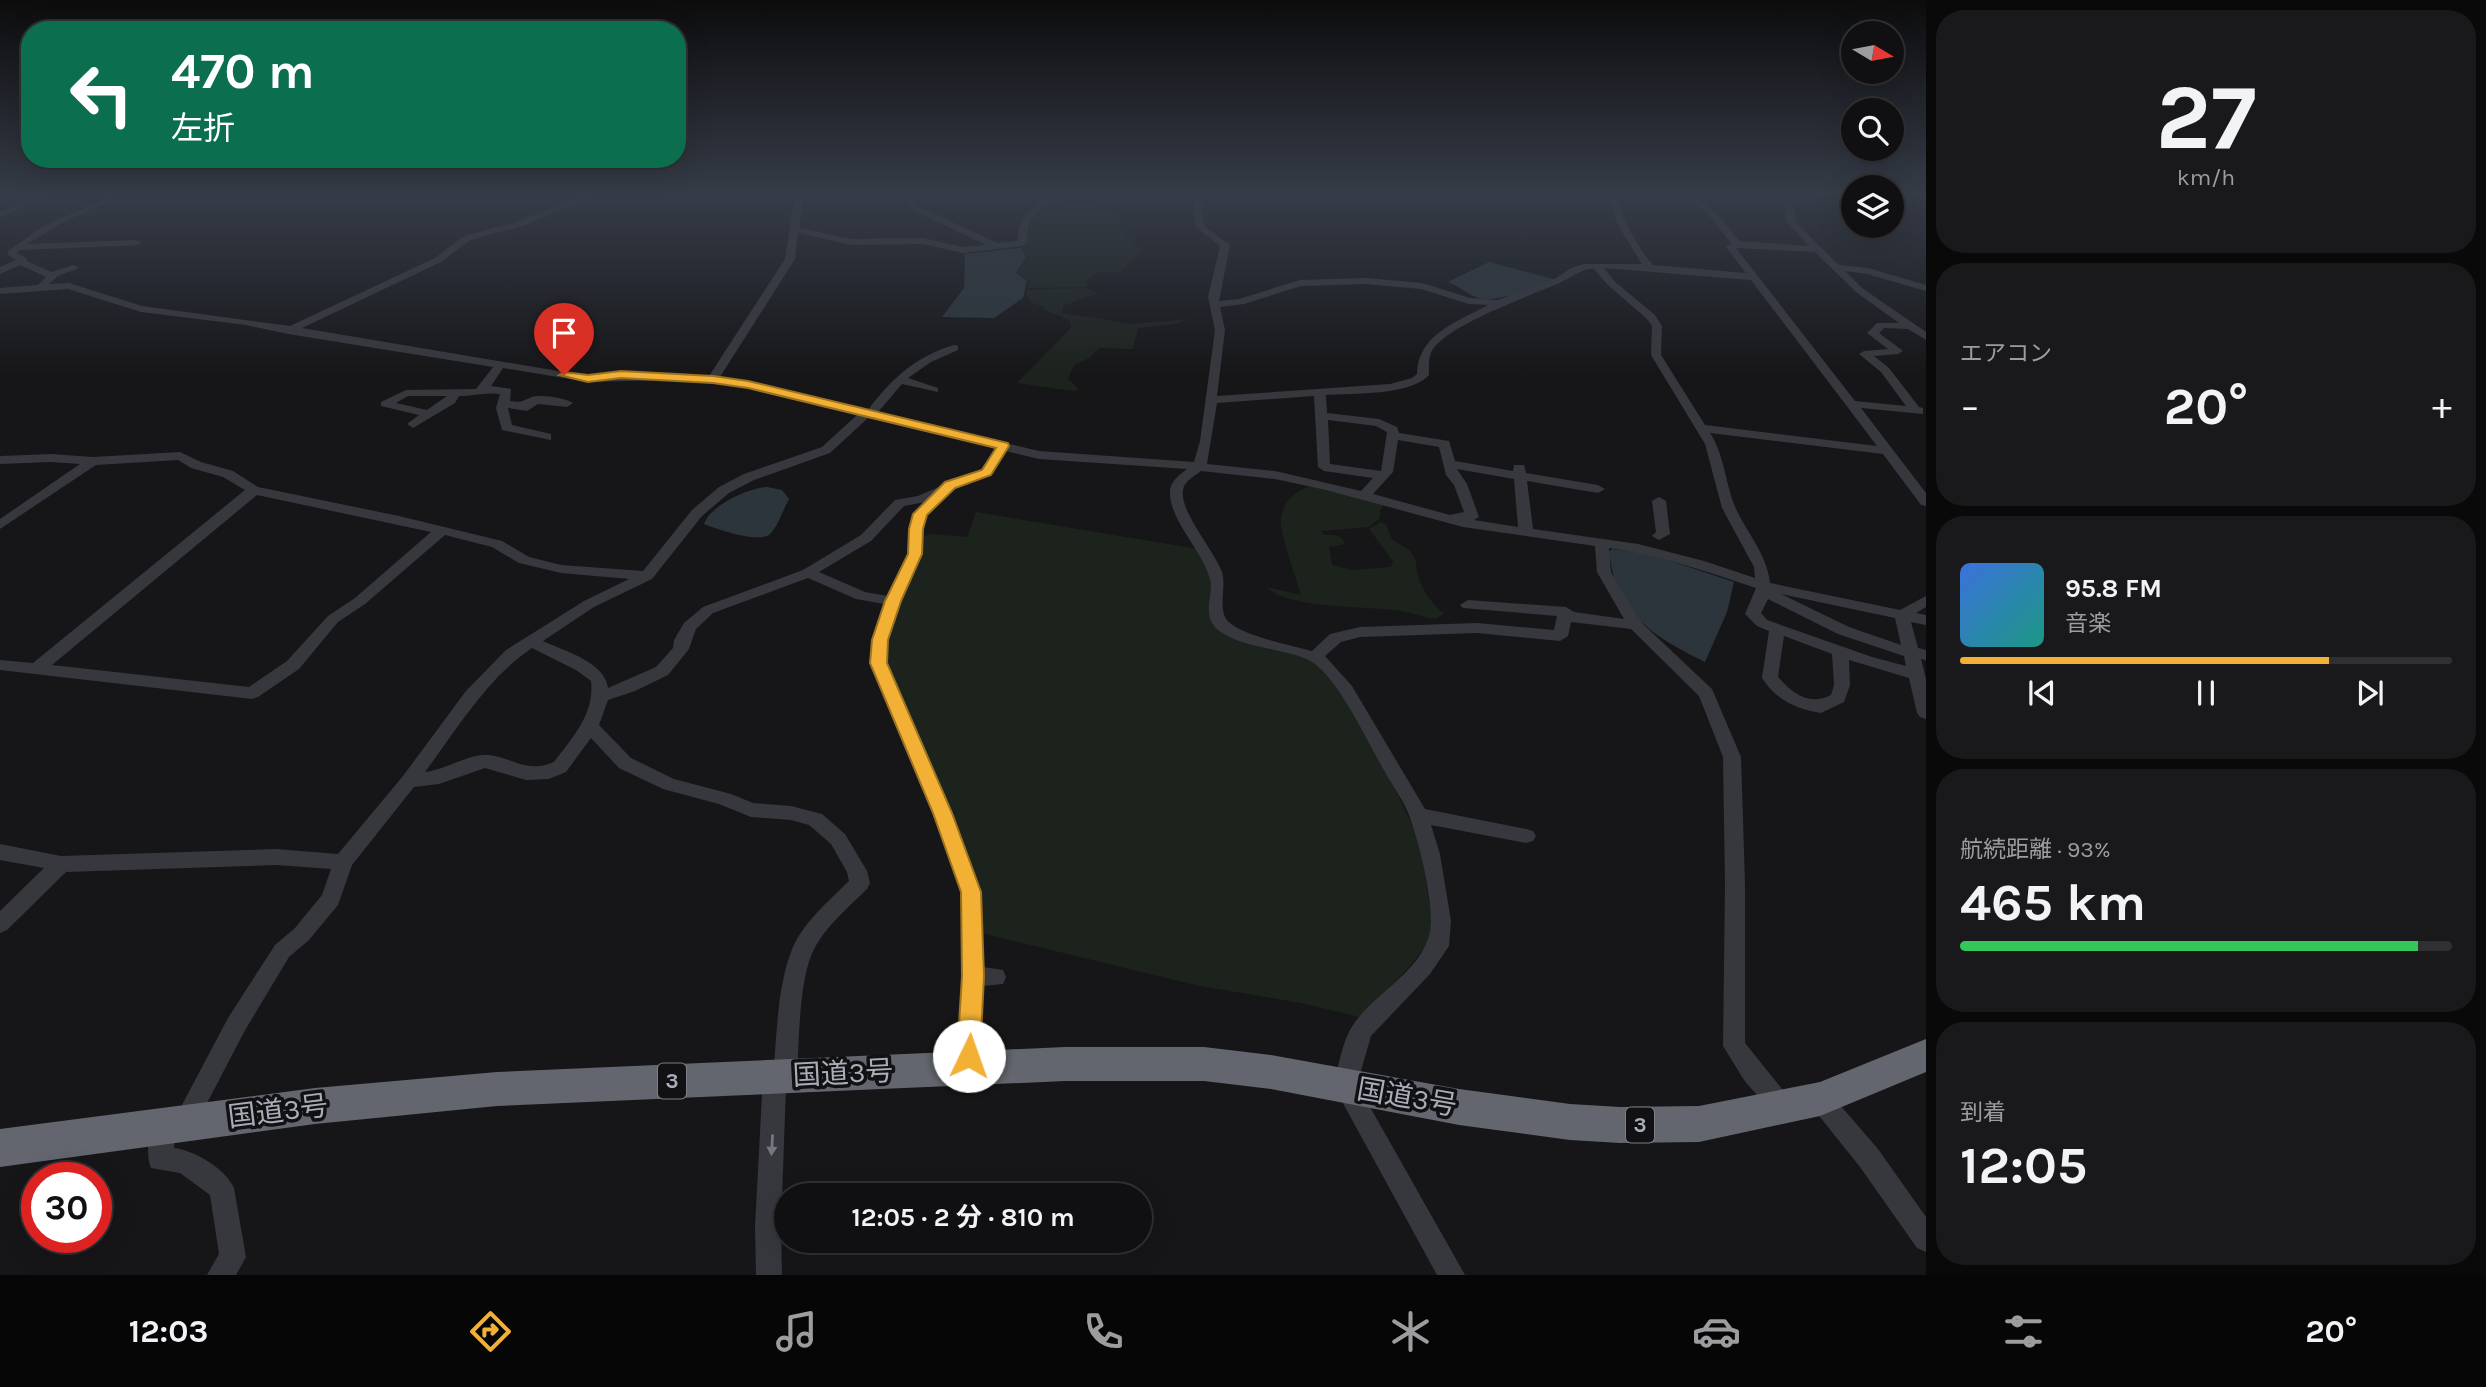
<!DOCTYPE html>
<html lang="ja">
<meta charset="utf-8">
<style>
body{margin:0;font-family:Karla,"Noto Sans JP",sans-serif;background:#19191b;color:#f1f3f6;height:100vh;display:flex;flex-direction:column;font-size:26px;white-space:nowrap}
*{box-sizing:border-box;margin:0}
p{font-size:23px;color:#9c9d9f}
.icon{flex:none;width:38px;height:38px;fill:none;stroke:currentColor;stroke-width:2;stroke-linecap:round;stroke-linejoin:round}
.map{position:relative;flex:1;overflow:hidden}
.drawer{display:flex;flex-direction:column;gap:10px;padding:10px;background:#09090a;width:560px}
.drawer>*{flex:none}
.hud{position:absolute;left:21px;top:21px;width:665px;height:147px;border-radius:28px;box-shadow:0 7px 28px #0002,0 0 0 2px #303032;background:#0b6e4f;color:#fff;overflow:hidden}
.needle{width:46px;rotate:100deg}
.tools{position:absolute;left:1841px;top:21px;display:grid;gap:14px}
.tools a{display:grid;place-items:center;width:63px;height:63px;border-radius:50%;background:#101012;box-shadow:0 7px 28px #0002,0 0 0 2px #303032;font-size:35px}
.speed{position:absolute;left:21px;top:1162px;display:flex;gap:14px;font-size:35px;font-weight:700;text-align:center}
.speed>*{display:grid;place-content:center;width:91px;height:91px;border-radius:50%;background:#101012;box-shadow:0 7px 28px #0002,0 0 0 2px #303032;line-height:1}
.speed .limit{border:10px solid #d22;background:#fff;color:#111}
.pin{position:absolute;display:grid;place-items:center;width:60px;height:60px;color:#fff;margin:-72px -30px;border-radius:50% 50% 50% 0;rotate:-45deg;box-shadow:0 0 7px #0007}
.pin .icon{rotate:45deg}
.me{position:absolute;width:77px;margin:-38px;rotate:3deg;stroke-linejoin:round;filter:drop-shadow(0 0 5px #0008)}
.turn{display:flex;align-items:center;gap:24px;height:147px;padding:0 35px;font-size:32px}
.turn .icon{width:91px;height:91px;stroke-width:2.5}
.turn b{display:block;font-size:49px;line-height:60px}
.big{font-size:52px;font-weight:700;line-height:1.1}
.drawer .tile{flex:1;display:flex;flex-direction:column;justify-content:center;gap:10px;min-width:0;padding:0 24px;border-radius:28px;background:#19191b}
.drawer .dial{align-items:center;gap:0}
.dial b{font-size:91px;line-height:1}
.song{display:flex;align-items:center;gap:21px}
.cover{width:84px;height:84px;border-radius:10px;background:linear-gradient(135deg,hsl(220 70% 55%),hsl(170 70% 35%))}
.played{height:7px;border-radius:4px;background:linear-gradient(90deg,#f2b134 75%,#303032 75%)}
.keys{display:flex;justify-content:space-around;direction:ltr}
.heat{display:flex;justify-content:space-between;align-items:center;font-size:38px;direction:ltr}
.charge{height:10px;border-radius:5px;background:linear-gradient(90deg,#34c759 93%,#303032 0)}
.trip{position:absolute;left:774px;top:1183px;width:378px;height:70px;border-radius:35px;background:#101012;box-shadow:0 7px 28px #0002,0 0 0 2px #303032;font-weight:700;line-height:70px;text-align:center}
.dock{display:flex;height:112px;justify-content:space-around;align-items:center;background:#060607;color:#9c9d9f}
.dock .icon{width:49px;height:49px}
.dock .current{color:#f2b134}
.dock b{font-size:32px;color:#f1f3f6}
main{display:flex;flex:1;min-height:0}
.map>svg:first-child{display:block}
.green{fill:#1c231d}
.water{fill:#2c353c}
.lines{fill:none;stroke-linecap:round;stroke-linejoin:round}
.minor{fill:#37383d;fill-rule:evenodd}
.highway{fill:#63666e;fill-rule:evenodd}
.oneway{fill:#757881}
.route{fill:#f2b134;stroke:#9d7322;stroke-width:2}
.labels{text-anchor:middle;dominant-baseline:central;stroke-width:7;stroke-linejoin:round;paint-order:stroke}
.shield{fill:#111113;stroke:#7b7e86;stroke-width:2}
.shield-label{font-size:21px;font-weight:bold;fill:#a8adb8}
.near-street-label{font-size:28px;fill:#a8adb8;stroke:#111113}
</style>
<main>
<div class="map">
<svg width="1926" height="1275" viewBox="0 0 1926 1275">
<rect width="100%" height="100%" fill="#161618"/>
<!-- green -->
<g class="green">
<path d="M1050,199L1108,208L1121,219C1119,238 1132,237 1141,251L1121,272H1097L1086,282L1087,287L1028,288V281L1017,273L1027,257L1022,247L1026,243L1031,217Z"/>
<path d="M1086,288L1098,293L1063,306L1062,313L1132,324L1189,319L1176,324L1138,328L1133,349L1099,348L1089,358L1074,365L1068,379L1079,389L1073,391L1017,383L1072,327L1069,320L1043,309L1045,307L1029,302L1032,300L1027,297L1026,290Z"/>
<path d="M1314,486L1385,504L1380,510V518L1369,527L1321,531L1324,535C1334,535 1342,534 1345,544L1329,547L1332,565L1353,570L1391,567L1393,561L1369,529L1381,522L1386,525L1392,540C1426,556 1410,562 1423,588C1427,598 1436,606 1444,614L1435,619C1424,617 1413,613 1402,611C1373,606 1285,609 1267,587L1301,595C1296,577 1280,535 1281,519C1282,501 1298,488 1314,486Z"/>
<path d="M976,512L1198,549L1211,576L1210,615L1233,636L1301,656L1322,666L1348,701L1380,757L1420,842L1433,928L1427,945L1408,968L1360,1017L1301,1003L1200,986L977,932L883,660L884,638L920,538L931,534L967,537Z"/>
</g>
<!-- water -->
<g class="water">
<path d="M1021,248L1026,257L1016,273L1027,281L1023,298L994,318L942,317L964,288L965,254Z"/>
<path d="M1489,262L1553,279C1535,287 1498,304 1478,298C1467,294 1459,286 1448,282Z"/>
<path d="M767,487L782,490L789,499C783,510 778,526 770,534C759,544 717,529 704,524C710,506 747,488 767,487Z"/>
<path d="M1612,549L1647,553L1734,582L1727,612L1705,662C1665,642 1626,622 1613,574C1611,567 1611,559 1608,552Z"/>
</g>
<g class="lines">
<!-- minor -->
<g class="minor">
<path d="M40,195H51L0,218V212Z"/>
<path d="M114,195H125L66,221L27,244L136,240L141,243L139,245L20,250L17,253L26,258L27,261L51,272L74,265L79,268L58,276L49,284L69,283L142,306L290,326L435,258L464,236L516,222L585,195H598L522,226L470,240L441,262L302,328L588,376L648,372L709,376L785,259L795,195H803L799,228L852,239L923,238L963,247L986,245L909,208L904,195H912L916,205L997,243L1018,241C1018,218 1030,210 1046,195H1055C1038,213 1026,216 1027,243L1022,246L963,253L923,244L852,245L798,233L795,259L720,377L748,381L868,410C891,379 916,356 954,345L958,346V350L931,362L908,378L938,388V392L902,384L878,412L1039,451L1194,462L1200,441L1215,330L1208,297L1220,246L1196,227L1193,198L1195,195H1204L1201,198L1204,226L1230,245L1219,301L1239,299L1300,280L1366,278L1422,283L1470,298L1498,300L1556,278L1571,268L1584,264H1642L1619,227L1606,195H1614C1625,220 1635,245 1653,265L1746,273L1726,247L1731,243L1703,208L1672,195C1708,195 1719,216 1739,241L1809,246L1786,221L1787,210L1769,195H1778L1795,209L1796,223L1839,265L1868,268L1926,285V291L1867,274L1845,271L1862,288L1926,332V340L1908,329L1884,328L1879,333L1903,351L1898,354L1874,356L1889,368L1919,407L1923,408V414L1861,408L1926,493V506L1921,505L1883,454L1710,433C1725,456 1725,484 1736,509C1748,534 1767,555 1770,583L1900,610L1926,596V607L1916,613L1926,615V625L1911,622L1918,648L1926,650V660L1921,659L1926,679V719L1920,717L1917,713L1909,678L1849,660L1850,685L1844,702L1821,713C1796,709 1776,700 1762,678L1769,631L1757,626L1745,614L1756,588C1708,572 1660,555 1609,548L1611,572L1627,600L1643,624L1712,689L1741,757L1745,884V1043L1790,1099L1794,1107L1790,1115L1782,1118L1774,1115L1744,1080L1723,1046L1725,884L1723,757L1699,696L1631,629L1571,622L1568,636L1560,641L1477,633L1360,637L1341,642L1325,656L1352,686L1425,809L1526,829L1533,831L1536,836L1533,841L1526,843L1431,825L1440,854L1451,921L1449,946L1430,974L1371,1036L1357,1084L1465,1275H1437L1333,1085C1339,1067 1342,1041 1353,1025C1376,990 1430,968 1431,922C1431,894 1420,845 1410,818C1405,802 1393,787 1385,772C1368,743 1339,679 1312,662C1290,648 1239,649 1217,629C1201,614 1214,596 1210,579C1202,550 1171,522 1170,494C1169,482 1179,475 1187,469L1039,459L1006,451L991,475L951,491L926,515L923,529L922,554L901,601L888,640L887,663L951,812L981,892L983,967L1003,970L1006,977L1003,984L983,986L980,1066L976,1074L968,1077L960,1074L956,1066L962,976L961,892L933,812L871,663L872,640L884,604L856,599L808,578L713,613L696,629L689,649L668,675L635,691L608,700L599,725L631,758L674,779L731,794L753,803L791,806L822,814L845,834L867,871L870,883L867,889C848,908 821,930 811,956C799,987 799,1042 797,1076L793,1084L786,1086L781,1226L782,1275H756L755,1226L763,1076L767,1068L774,1065C777,1029 778,987 791,952C801,924 829,901 849,881L847,872L831,844L809,825L791,820L751,817L719,804L663,789L619,768L591,738L566,772L549,779L526,780L485,768L439,784L414,787L352,865L338,905L309,940L289,957L244,1032L193,1130L185,1134L176,1128L174,1148C194,1150 226,1169 234,1188L246,1257L236,1275H207L219,1254L210,1195L180,1173L151,1168C145,1153 149,1131 155,1117L164,1113L174,1120L228,1018L275,945L295,928L322,895L331,869L276,865L66,872L7,930L0,933V911L44,868L0,860V844L61,856L276,849L338,854L403,776L466,691L506,650L584,601L629,579L561,573L519,563L492,547L445,535L365,604L338,622L299,669L258,697L252,699L0,670V660L33,663L245,490L223,477L191,468L178,460L96,465L0,529V519L80,464L51,462L0,464V456L51,454L93,457L180,452L201,462L233,471L258,487L399,516L502,541L529,557L561,565L643,571L692,510L719,487L744,474L822,447L858,414L748,387L668,380L588,382L503,368L491,386L511,389L510,401C521,403 522,401 532,397C541,394 566,398 573,403L567,407L538,404L527,411L508,408L512,425L551,434V440L502,430L496,408L500,394C486,392 474,396 459,396L455,403L413,428L407,424L419,415L381,406V402L406,390L476,389L493,367L288,334L246,325L141,312L68,289L0,294V288L38,285L46,277L20,265L0,274V267L16,260L8,255V251L45,225ZM1736,248L1815,252L1856,292L1899,323H1877L1867,333L1888,349L1864,351L1859,354L1881,372L1906,406L1855,401ZM1604,268L1751,280L1877,446L1705,425L1661,355L1662,326L1655,315L1614,281ZM1588,269H1594L1608,285L1647,319L1652,326L1651,355L1705,444L1722,508L1754,567L1755,578L1704,561L1638,544L1533,529L1527,481L1598,493L1605,489L1598,485L1526,473L1524,465H1514L1513,471L1455,461L1449,441L1399,433L1397,427L1379,419L1327,413L1326,395C1353,393 1410,396 1429,375C1429,366 1428,356 1433,349C1450,324 1530,296 1559,283C1569,279 1577,272 1588,269ZM1366,284L1421,289L1469,304L1488,305C1457,322 1418,334 1417,374L1412,378L1390,384L1217,396L1225,330L1220,307L1244,304L1301,286ZM408,396H447L427,410L396,403ZM1314,396L1318,467L1324,471L1373,478L1361,491L1275,471L1207,464L1217,403ZM868,418L995,448L981,469L918,496L895,500L861,535L803,570L703,607L684,623L674,640L673,648L656,667L608,688C605,662 564,651 543,641L594,607L652,579L702,516L729,493L754,480L830,453ZM1328,420L1376,426L1387,432L1381,471L1330,464ZM1398,440L1439,447L1446,475L1454,485L1464,512L1450,515L1373,494L1393,472ZM1457,469L1514,479L1518,527L1474,520L1479,517L1467,484ZM1201,471L1275,479L1326,490L1463,527L1595,546L1597,572L1624,619L1574,612L1566,607L1468,600L1460,605L1463,608L1557,616L1554,630L1477,623L1360,627L1330,634L1312,651C1291,645 1247,637 1230,623C1216,612 1227,587 1222,572C1214,550 1179,511 1183,490C1184,481 1195,476 1201,471ZM257,495L431,532L355,598L328,616L287,661L249,687L52,665ZM925,502C904,521 914,531 908,554C904,568 894,583 888,596L865,592L819,572L871,541L904,506ZM1781,594L1895,618L1901,645L1849,627ZM1768,599L1838,634L1904,656L1906,666L1872,657L1767,620L1761,613ZM1784,636L1832,654L1834,685L1831,695C1809,706 1793,694 1778,677ZM532,648L576,670L591,681C595,714 572,738 554,762C525,775 508,754 484,755C468,755 444,770 425,772C457,729 487,678 532,648Z"/>
<path d="M1659,497L1666,501L1670,534L1659,540L1652,536L1656,532L1652,501Z"/>
<path d="M1820,1088L1828,1091L1878,1149L1926,1217V1252L1917,1248L1860,1167L1812,1107L1808,1099L1812,1091Z"/>
</g>
<!-- highway -->
<path class="highway" d="M1926,1039V1072L1820,1116L1699,1142L1620,1143L1570,1140L1459,1125L1271,1089L1204,1081H1065L497,1106L315,1124L0,1167V1129L315,1088L497,1072L1065,1047H1204L1271,1055L1459,1089L1570,1104L1620,1107L1699,1106L1820,1082Z"/>
</g>
<!-- one-way arrows -->
<defs><path id="oneway-solid" d="M-6-.8H1V-3.2L6.5 0L1 3.2V.8H-6Z" transform="scale(1.75)"/></defs>
<use class="oneway" href="#oneway-solid" transform="translate(772 1145) rotate(93)"/>
<!-- sky -->
<linearGradient id="sky" x2="0" y2="1"><stop stop-color="#0c0c0d"/><stop offset="0.52" stop-color="#363c48"/><stop offset="1" stop-color="#363c48" stop-opacity="0"/></linearGradient>
<rect width="1926" height="374" fill="url(#sky)"/>
<!-- route -->
<path class="route" d="M621,371L713,376L748,381L1008,443L1009,446L991,475L955,488L927,515L923,529L922,554L901,601L888,640L887,663L952,813L981,892L984,976L980,1056L977,1063L969,1067L960,1063L957,1056L962,976L961,892L933,813L870,663L872,640L885,601L908,554L909,529L913,514L945,482L982,470L996,448L748,388L713,383L621,378L588,382L559,375L564,372L588,375Z"/>
<g class="labels">
<!-- shield labels -->
<g class="shield">
<rect x="658" y="1063.5" width="28" height="35" rx="5"/>
<rect x="1626" y="1107.5" width="28" height="35" rx="5"/>
</g>
<g class="shield-label">
<text x="672" y="1081">3</text>
<text x="1640" y="1125">3</text>
</g>
<!-- near-street labels -->
<g class="near-street-label">
<text transform="translate(843 1073) rotate(-3)">国道3号</text>
<text transform="translate(1407 1097) rotate(10)">国道3号</text>
<text transform="translate(278 1111) rotate(-7)">国道3号</text>
</g>
</g>
</svg>
<div class="tools">
<a><svg class="needle" viewBox="-14 -14 28 28"><path d="M0-13l5 13h-10z" fill="#e53935"/><path d="M0 13l5-13h-10z" fill="#9c9d9f"/></svg></a>
<a><svg class="icon" aria-label="search" viewBox="0 0 24 24"><circle cx="10" cy="10" r="6"/><path d="M15 15l6 6"/></svg></a>
<a><svg class="icon" aria-label="layers" viewBox="0 0 24 24"><path d="M12 4l9 5-9 5-9-5zM3 14l9 5 9-5"/></svg></a>
</div>
<div class="speed"><div class="limit">30</div></div>
<div class="pin" style="left:564px;top:375px;background:#d93025"><svg class="icon" aria-label="arrive" viewBox="0 0 24 24"><path d="M6 21V4h12l-3 4 3 4H6"/></svg></div>
<svg class="me" style="left:969px;top:1056px" viewBox="-20 -20 40 40"><circle r="19" fill="#fff"/><path d="M0-13L10 11 0 6-10 11z" fill="#f2b134"/></svg>
<div class="trip">12:05 · 2 分 · 810 m</div>
<div class="hud">
<div class="turn"><svg class="icon" aria-label="left" viewBox="0 0 24 24"><path d="M17 20v-9H6M10 6l-5 5 5 5"/></svg><div><b>470 m</b>左折</div></div>
</div>
</div>
<section class="drawer">
<div class="tile dial"><b>27</b><p>km/h</p></div>
<div class="tile"><p>エアコン</p>
<div class="heat"><a>−</a><b class="big">20°</b><a>+</a></div>
</div>
<div class="tile">
<div class="song"><i class="cover"></i><div><b>95.8 FM</b><p>音楽</p></div></div>
<div class="played"></div>
<div class="keys"><svg class="icon" aria-label="previous" viewBox="0 0 24 24"><path d="M18 5L8 12l10 7zM5 5v14"/></svg><svg class="icon" aria-label="pause" viewBox="0 0 24 24"><path d="M8 5v14M16 5v14"/></svg><svg class="icon" aria-label="next" viewBox="0 0 24 24"><path d="M6 5l10 7-10 7zM19 5v14"/></svg></div>
</div>
<div class="tile"><p>航続距離 · 93%</p><b class="big">465 km</b><div class="charge"></div></div>
<div class="tile"><p>到着</p><b class="big">12:05</b></div>
</section>
</main>
<nav class="dock">
<b>12:03</b>
<svg class="icon current" aria-label="directions" viewBox="0 0 24 24"><path d="M12 3l9 9-9 9-9-9zM9 14v-3h6M13 9l2 2-2 2"/></svg>
<svg class="icon" aria-label="music" viewBox="0 0 24 24"><path d="M9 18V5l10-2v13"/><circle cx="6" cy="18" r="3"/><circle cx="16" cy="16" r="3"/></svg>
<svg class="icon" aria-label="phone" viewBox="0 0 24 24"><path d="M5 4h4l2 5-3 2q2 4 5 5l2-3 5 2v4C11 20 4 13 5 4z"/></svg>
<svg class="icon" aria-label="climate" viewBox="0 0 24 24"><path d="M12 3v18M4 7l16 10M4 17L20 7"/></svg>
<svg class="icon" aria-label="car" viewBox="0 0 24 24"><path d="M5 17H2v-5l4-1 3-4h7l3 4 3 1v5h-3M9 17h6M6 11h13"/><circle cx="7" cy="17" r="2"/><circle cx="17" cy="17" r="2"/></svg>
<svg class="icon" aria-label="filters" viewBox="0 0 24 24"><path d="M4 7h16M4 17h16"/><circle cx="9" cy="7" r="2"/><circle cx="15" cy="17" r="2"/></svg>
<b>20°</b>
</nav>
